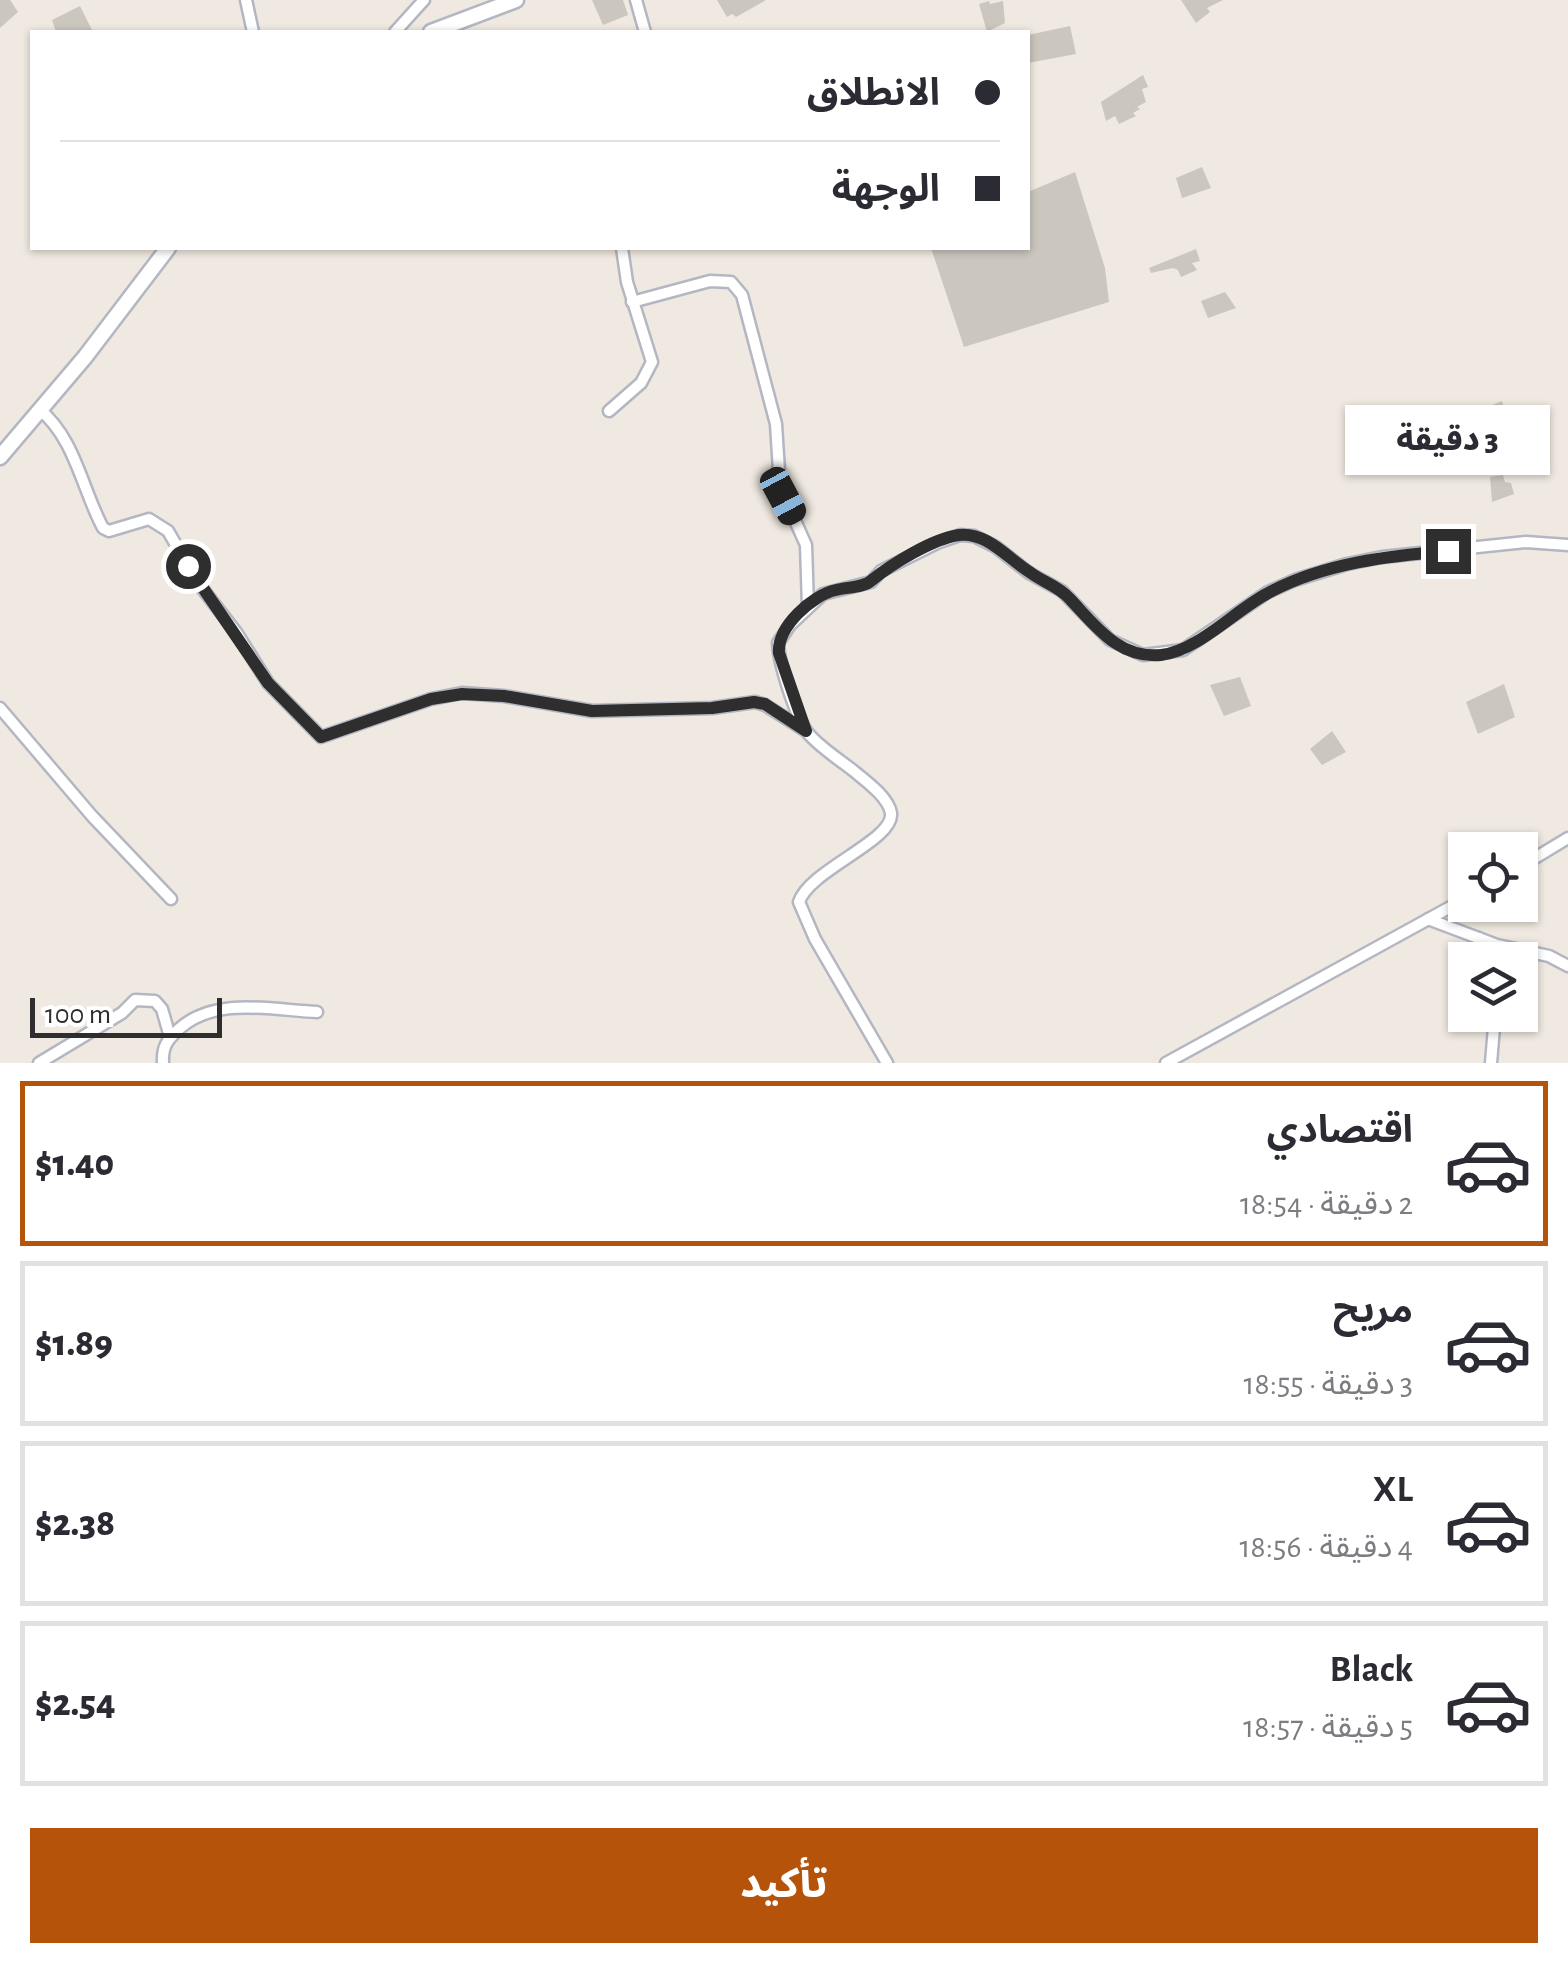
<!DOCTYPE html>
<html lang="ar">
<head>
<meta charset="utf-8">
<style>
	:root { --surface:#fff; --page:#f7f7f7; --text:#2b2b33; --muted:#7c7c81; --line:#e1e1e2; --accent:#b45309 }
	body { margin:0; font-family:"Alegreya Sans","Noto Sans Arabic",sans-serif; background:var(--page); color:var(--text); direction:rtl; height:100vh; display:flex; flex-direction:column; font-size:38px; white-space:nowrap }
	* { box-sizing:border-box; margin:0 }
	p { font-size:32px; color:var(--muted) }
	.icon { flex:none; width:55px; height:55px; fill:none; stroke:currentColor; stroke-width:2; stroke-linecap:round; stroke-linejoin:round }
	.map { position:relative; height:1063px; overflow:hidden; direction:ltr }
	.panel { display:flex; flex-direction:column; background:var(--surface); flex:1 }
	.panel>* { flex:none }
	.guide { position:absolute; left:30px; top:30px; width:1000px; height:220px; border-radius:0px; box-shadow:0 2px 8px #0004; direction:rtl; display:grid; align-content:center; height:220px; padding:0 30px; background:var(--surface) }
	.buttons { position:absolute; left:1448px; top:832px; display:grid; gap:20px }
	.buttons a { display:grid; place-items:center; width:90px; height:90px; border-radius:0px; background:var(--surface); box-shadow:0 2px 8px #0004; font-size:50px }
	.scale { position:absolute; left:30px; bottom:25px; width:192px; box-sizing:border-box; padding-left:10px; border:5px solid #2e2e2e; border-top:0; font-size:28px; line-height:35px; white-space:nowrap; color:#2e2e2e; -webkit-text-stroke:8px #fff; paint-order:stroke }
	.end { position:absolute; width:45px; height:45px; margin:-22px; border:12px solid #2e2e2e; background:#fff; box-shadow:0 0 0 5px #fff }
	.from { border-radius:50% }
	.bubble { position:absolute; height:70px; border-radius:0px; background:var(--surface); box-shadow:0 2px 8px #0004; font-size:32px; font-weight:800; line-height:70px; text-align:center; direction:rtl }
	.car { position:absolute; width:30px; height:60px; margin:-30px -15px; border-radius:12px; box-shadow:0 0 8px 2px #0007; background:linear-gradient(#222 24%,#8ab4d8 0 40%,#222 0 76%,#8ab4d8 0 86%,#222 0) }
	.guide b { display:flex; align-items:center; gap:35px; height:95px; font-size:38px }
	.guide b+b { border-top:2px solid var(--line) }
	.guide i { width:25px; height:25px; background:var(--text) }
	ul { padding:18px 0 0; list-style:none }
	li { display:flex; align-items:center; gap:30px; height:165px; margin:0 20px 15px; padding:0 10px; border:5px solid var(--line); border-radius:0px }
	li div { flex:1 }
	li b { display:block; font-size:38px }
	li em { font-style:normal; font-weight:800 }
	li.active { border-color:var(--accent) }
	li>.icon { width:90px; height:90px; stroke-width:1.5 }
	.action { display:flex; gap:20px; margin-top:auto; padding:20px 30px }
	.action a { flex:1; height:115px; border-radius:0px; background:var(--accent); color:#fff; font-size:40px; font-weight:800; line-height:115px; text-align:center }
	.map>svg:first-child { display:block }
</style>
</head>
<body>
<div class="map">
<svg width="1568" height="1063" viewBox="0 0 1568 1063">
	<rect width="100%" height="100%" fill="#efe9e1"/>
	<g fill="#cbc7bf">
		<path d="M0,0h10l8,12 -18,16z"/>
		<path d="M592,0h31l5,15 -25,10z"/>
		<path d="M717,0h49l-30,17 -4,-3 -5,3z"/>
		<path d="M1181,0h42l-16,8 3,4 -14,11z"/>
		<path d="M989,1l1,3 13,-3 2,22 -18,9 -8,-28z"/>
		<path d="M80,6l13,26h-37l-4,-12z"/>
		<path d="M1070,26l6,28 -48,9v-28z"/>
		<path d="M1143,75l5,12 -6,2 4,13 -9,5 3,2 -7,4 3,3 -17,8 -4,-8 -9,5 -5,-19z"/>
		<path d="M1202,167l9,21 -29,10 -6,-20z"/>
		<path d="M1075,172l30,96 4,34 -145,45 -33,-99h97v-56z"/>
		<path d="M1196,249l4,12 -8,2 5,7 -16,7 -3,-7 -5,-2 -22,5 -2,-5z"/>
		<path d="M1225,292l11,16 -28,10 -7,-17z"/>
		<path d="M1502,401l5,17 25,-8 4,13 -49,19 -4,-16 8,-3 -6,-15z"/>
		<path d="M1503,475l2,7 6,1 3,11 -22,8 -2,-25z"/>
		<path d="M1240,677l11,29 -27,10 -14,-31z"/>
		<path d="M1504,684l11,33 -37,17 -12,-32z"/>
		<path d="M1332,731l14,21 -24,13 -12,-16z"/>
	</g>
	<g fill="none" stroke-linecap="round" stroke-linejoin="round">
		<g stroke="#b4b7c1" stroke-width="15">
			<g id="minor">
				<path d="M246,0l7,32"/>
				<path d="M636,0l9,32"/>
				<path d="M395,32l29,-32"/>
				<path d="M632,302l78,-21 21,1 11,13 34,129 4,63 26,58 2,62"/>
				<path d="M39,409c36,29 43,80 64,119l6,3 40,-12 19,12 30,52 38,49 32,51 53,54 110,-38 31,-6 42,3 88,15 120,-3 43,-6 10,3 41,26"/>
				<path d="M609,411l32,-28 11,-21 -25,-80 -5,-34"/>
				<path d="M0,708l92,108 79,83"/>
				<path d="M1520,867l48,-29"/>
				<path d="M1428,919l69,26 52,11 19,10"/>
				<path d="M1479,938l8,22"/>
				<path d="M39,1063l83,-50 13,-13 20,1 7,8 8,28"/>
				<path d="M163,1063c-1,-16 4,-23 16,-34 36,-33 93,-19 138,-17"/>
				<path d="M887,1063l-72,-124 -16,-37c10,-32 96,-62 92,-89 -3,-16 -24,-31 -36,-41 -15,-12 -36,-25 -48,-40 -12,-17 -28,-68 -29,-89l12,-18 33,-31 48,-12 10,-11 56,-28 23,-8 14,1 22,11 33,26 33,18 48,49 33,15 40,-5 85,-58 27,-12 52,-16 35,-7 144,-15 42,3"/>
				<path d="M1166,1063l299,-164"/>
				<path d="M1491,1063l4,-48"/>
			</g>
		</g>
		<g stroke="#b4b7c1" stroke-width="19">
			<g id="tertiary">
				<path d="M431,32l85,-32"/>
				<path d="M0,457l85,-100 83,-109"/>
			</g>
		</g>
		<use href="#minor" stroke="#fff" stroke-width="10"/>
		<use href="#tertiary" stroke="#fff" stroke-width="14"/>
	</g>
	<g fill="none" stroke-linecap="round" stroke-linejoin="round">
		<path stroke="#2e2e2e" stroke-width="12" d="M188,566l80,117 53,54 110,-38 31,-5 42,2 88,15 120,-3 42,-6 11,2 41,27 -27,-78c-2,-26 33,-58 57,-63 11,-3 28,-2 36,-10 20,-16 60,-41 87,-45 29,-3 49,24 72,38 12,9 27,13 38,25 26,27 49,61 92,57 38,-4 76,-47 111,-64 54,-28 116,-35 176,-40"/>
	</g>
</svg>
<div class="buttons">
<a><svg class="icon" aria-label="locate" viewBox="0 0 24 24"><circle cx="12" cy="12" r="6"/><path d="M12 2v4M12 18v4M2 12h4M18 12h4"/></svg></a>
<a><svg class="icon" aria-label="layers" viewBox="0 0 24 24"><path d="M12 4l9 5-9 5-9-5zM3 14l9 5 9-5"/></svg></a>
</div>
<div class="scale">100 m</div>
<i class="end from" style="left:188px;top:566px"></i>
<i class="end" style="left:1448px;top:551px"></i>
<div class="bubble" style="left:1345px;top:405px;width:205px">3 دقيقة</div>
<i class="car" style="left:783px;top:496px;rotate:152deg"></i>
<div class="guide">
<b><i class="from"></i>الانطلاق</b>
<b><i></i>الوجهة</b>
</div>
</div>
<section class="panel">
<ul>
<li class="active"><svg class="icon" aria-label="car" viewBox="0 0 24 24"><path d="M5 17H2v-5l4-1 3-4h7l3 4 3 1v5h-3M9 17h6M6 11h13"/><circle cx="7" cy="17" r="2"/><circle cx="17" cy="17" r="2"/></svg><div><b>اقتصادي</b><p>2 دقيقة · 18:54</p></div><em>$1.40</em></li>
<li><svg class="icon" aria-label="car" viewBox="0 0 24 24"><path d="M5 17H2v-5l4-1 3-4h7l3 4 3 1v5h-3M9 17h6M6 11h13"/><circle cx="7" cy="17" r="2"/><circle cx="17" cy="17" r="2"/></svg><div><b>مريح</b><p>3 دقيقة · 18:55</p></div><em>$1.89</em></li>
<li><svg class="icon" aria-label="car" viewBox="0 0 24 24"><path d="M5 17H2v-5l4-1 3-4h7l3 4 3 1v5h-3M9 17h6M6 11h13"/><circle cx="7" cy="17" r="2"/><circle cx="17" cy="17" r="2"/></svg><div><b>XL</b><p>4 دقيقة · 18:56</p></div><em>$2.38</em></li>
<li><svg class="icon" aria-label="car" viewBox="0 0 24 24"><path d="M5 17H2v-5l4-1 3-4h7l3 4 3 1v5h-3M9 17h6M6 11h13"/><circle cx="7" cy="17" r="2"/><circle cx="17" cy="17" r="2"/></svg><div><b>Black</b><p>5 دقيقة · 18:57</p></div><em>$2.54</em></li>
</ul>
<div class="action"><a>تأكيد</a></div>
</section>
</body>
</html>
